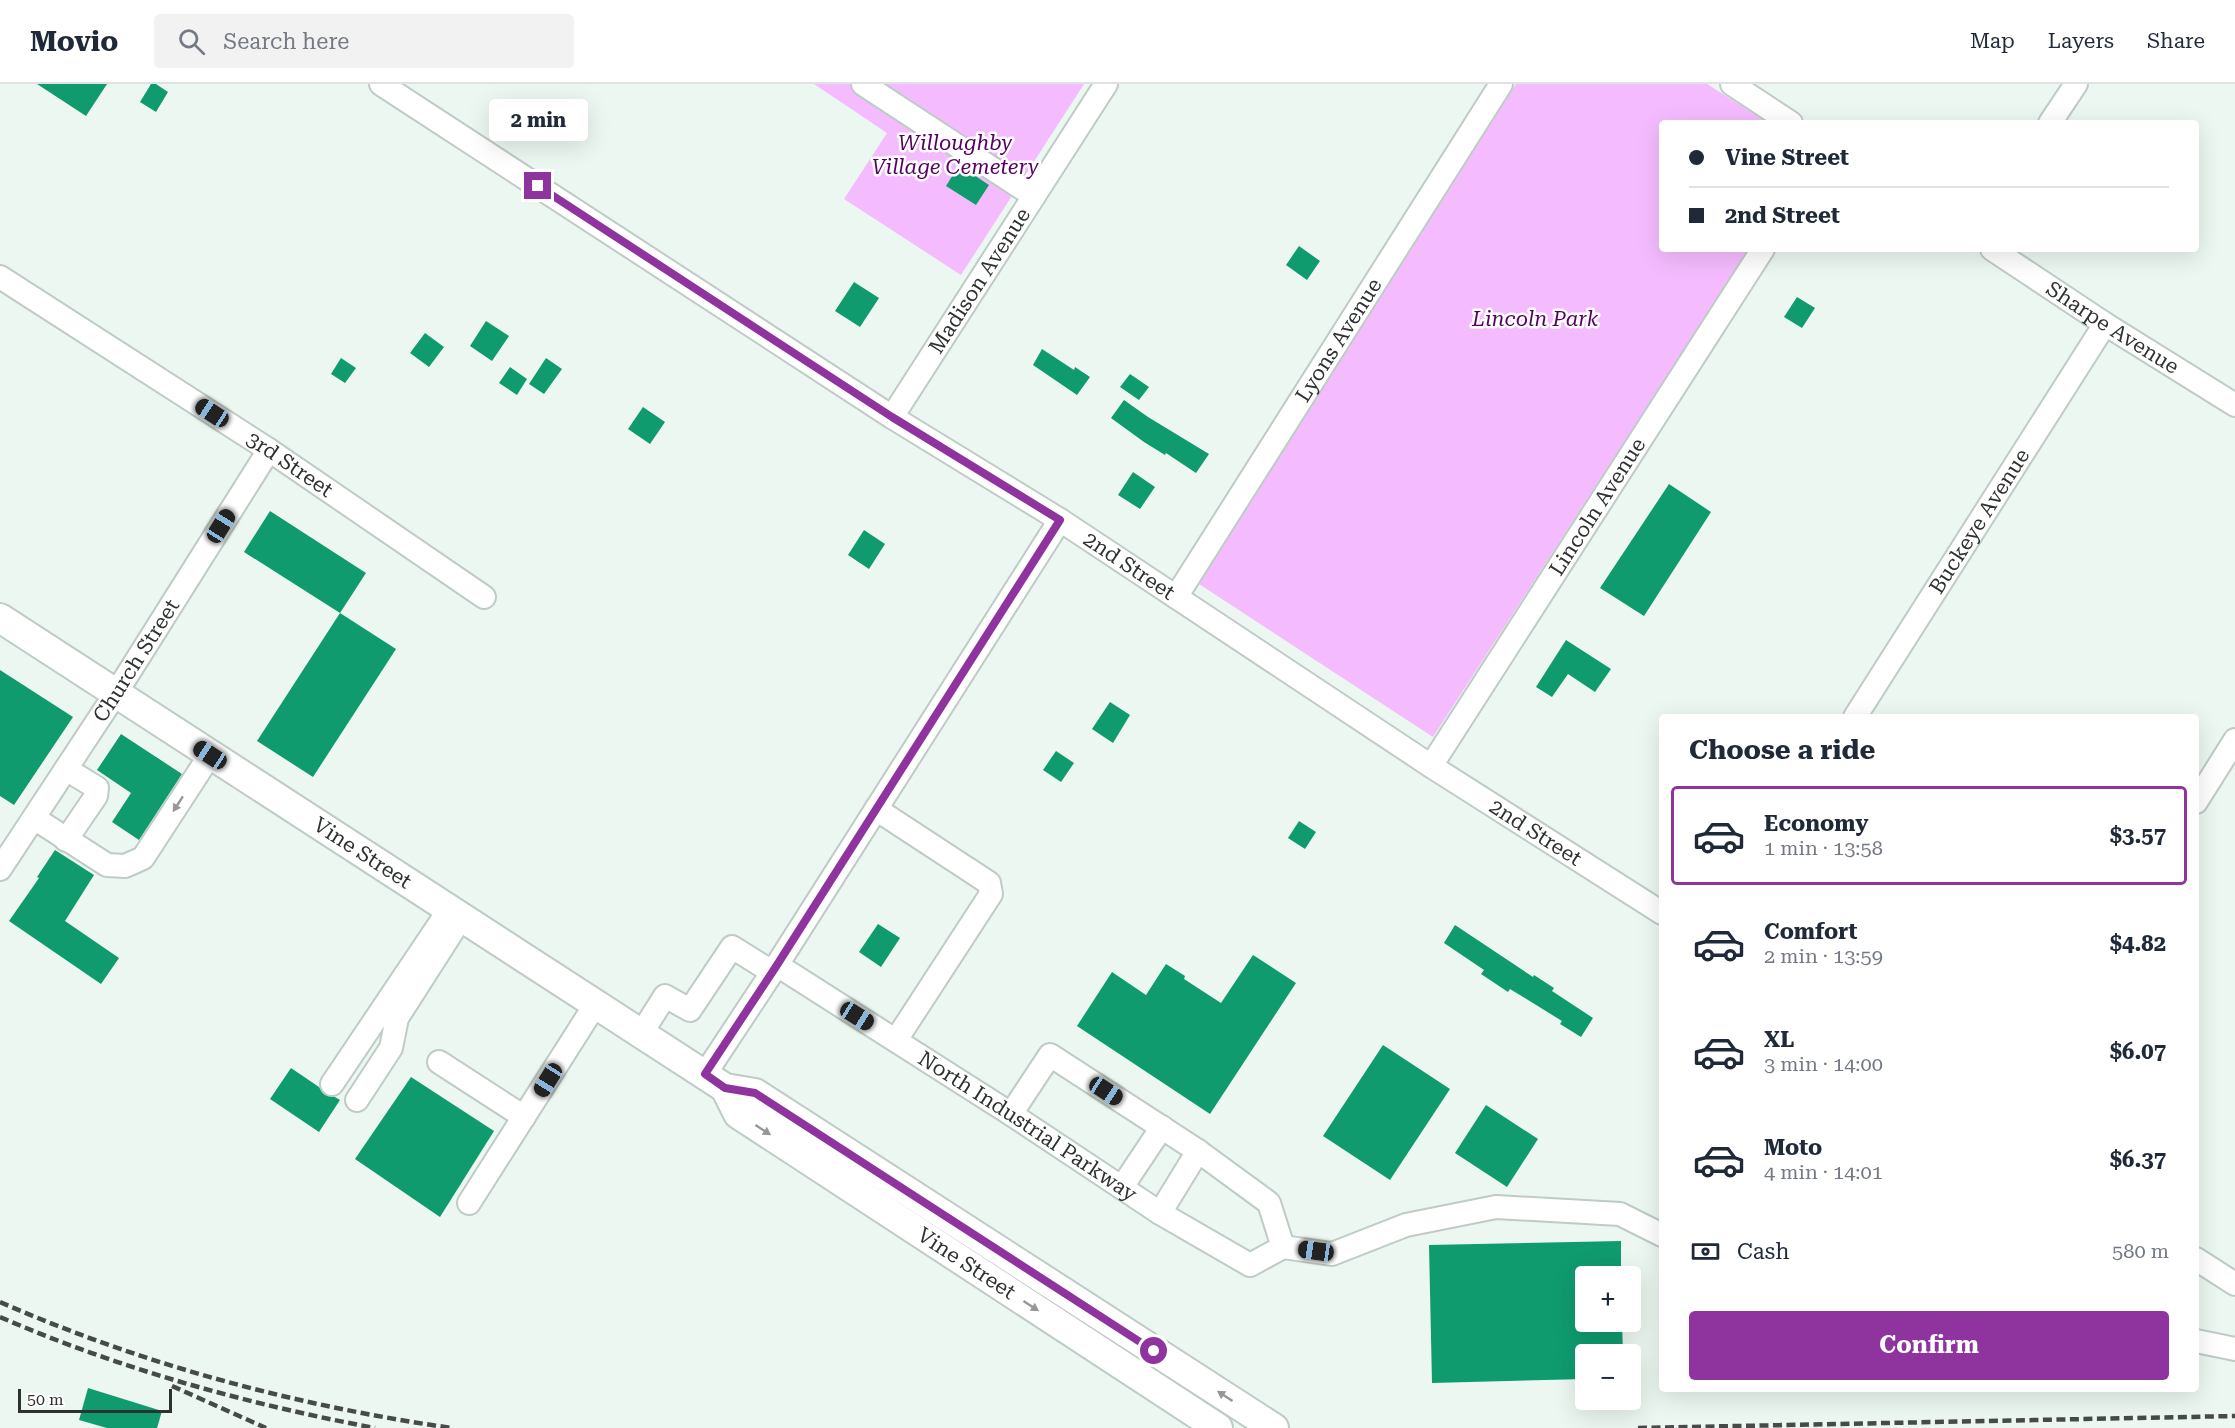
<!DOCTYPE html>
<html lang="en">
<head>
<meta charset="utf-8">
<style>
	:root { --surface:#fff; --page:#f2f2f3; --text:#1f2937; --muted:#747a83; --line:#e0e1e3; --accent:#8f349f }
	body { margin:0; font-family:"Roboto Serif",serif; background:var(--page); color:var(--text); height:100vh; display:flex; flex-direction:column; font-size:22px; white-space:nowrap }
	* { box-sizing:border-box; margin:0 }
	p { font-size:20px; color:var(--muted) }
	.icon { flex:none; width:33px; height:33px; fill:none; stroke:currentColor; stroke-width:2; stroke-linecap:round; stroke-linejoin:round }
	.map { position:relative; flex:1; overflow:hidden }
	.side { position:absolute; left:1659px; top:630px; width:540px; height:678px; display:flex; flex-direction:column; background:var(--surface); border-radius:6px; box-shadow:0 6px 24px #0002 }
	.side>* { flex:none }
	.top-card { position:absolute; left:1659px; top:36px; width:540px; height:132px; border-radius:6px; box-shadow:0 6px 24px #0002; display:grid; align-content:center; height:132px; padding:0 30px; background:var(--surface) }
	.buttons { position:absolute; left:1575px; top:1182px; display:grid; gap:12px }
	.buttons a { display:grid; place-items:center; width:66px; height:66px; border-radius:6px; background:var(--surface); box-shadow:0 6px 24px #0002; font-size:30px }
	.scale { position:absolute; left:18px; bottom:15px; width:154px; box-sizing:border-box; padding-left:6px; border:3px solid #2d312f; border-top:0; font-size:16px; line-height:21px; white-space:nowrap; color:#2d312f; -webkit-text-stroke:4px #fff; paint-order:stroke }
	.end { position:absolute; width:27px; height:27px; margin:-14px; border:8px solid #8f349f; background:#fff; box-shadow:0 0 0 3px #fff }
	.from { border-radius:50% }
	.bubble { position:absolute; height:42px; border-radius:6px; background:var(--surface); box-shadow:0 6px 24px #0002; font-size:20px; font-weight:700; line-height:42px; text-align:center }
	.car { position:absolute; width:18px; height:36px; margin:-18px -9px; border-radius:8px; box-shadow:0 0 4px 2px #0007; background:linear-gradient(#222 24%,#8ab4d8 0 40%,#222 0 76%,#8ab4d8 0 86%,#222 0) }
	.top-card b { display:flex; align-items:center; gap:21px; height:57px; font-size:22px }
	.top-card b+b { border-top:2px solid var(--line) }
	.top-card i { width:15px; height:15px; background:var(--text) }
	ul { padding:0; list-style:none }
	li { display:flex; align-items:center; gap:18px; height:99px; margin:0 12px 9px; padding:0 18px; border:3px solid transparent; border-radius:6px }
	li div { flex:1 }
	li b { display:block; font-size:22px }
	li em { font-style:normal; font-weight:700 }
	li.current { border-color:var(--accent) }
	li>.icon { width:54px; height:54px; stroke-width:1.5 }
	h2 { padding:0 30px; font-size:27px; line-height:72px }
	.pay { display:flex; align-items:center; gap:15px; height:66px; padding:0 30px; font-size:22px }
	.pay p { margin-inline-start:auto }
	.action { display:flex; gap:12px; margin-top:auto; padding:12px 30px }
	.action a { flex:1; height:69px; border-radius:6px; background:var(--accent); color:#fff; font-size:24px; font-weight:700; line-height:69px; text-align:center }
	header { display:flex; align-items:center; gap:36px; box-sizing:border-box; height:84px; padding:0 30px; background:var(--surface); border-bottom:2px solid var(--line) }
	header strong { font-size:28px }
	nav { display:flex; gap:33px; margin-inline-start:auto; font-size:21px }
	.search { width:420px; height:54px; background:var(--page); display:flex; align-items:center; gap:15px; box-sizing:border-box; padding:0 21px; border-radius:6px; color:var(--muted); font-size:22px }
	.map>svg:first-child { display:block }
</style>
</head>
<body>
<header>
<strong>Movio</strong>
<div class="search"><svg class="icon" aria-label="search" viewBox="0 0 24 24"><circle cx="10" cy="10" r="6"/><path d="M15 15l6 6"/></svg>Search here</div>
<nav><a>Map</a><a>Layers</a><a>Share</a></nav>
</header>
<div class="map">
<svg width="2235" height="1344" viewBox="0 0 2235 1344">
	<rect width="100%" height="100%" fill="#ebf7f0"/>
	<g fill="#f4bcfe">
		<path d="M814,0h270l-123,191 -117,-76 43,-66z"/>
		<path d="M1516,0h191l62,39h-107v126h87l-316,488 -234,-153z"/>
	</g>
	<g fill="#109b6f">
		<path d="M37,0h70l-21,32z"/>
		<path d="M151,0h5l12,8 -12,20 -16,-10z"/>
		<path d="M959,81l30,20 -13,20 -30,-19z"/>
		<path d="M1299,162l21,15 -13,19 -21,-15z"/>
		<path d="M854,198l25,16 -19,29 -25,-16z"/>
		<path d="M1797,213l18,11 -13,20 -18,-11z"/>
		<path d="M486,237l23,15 -17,25 -22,-15z"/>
		<path d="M425,249l19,14 -15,20 -19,-14z"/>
		<path d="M1042,265l32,21 1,-3 15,10 -13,18 -44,-30z"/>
		<path d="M341,274l15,10 -11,15 -14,-9z"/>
		<path d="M546,274l16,11 -18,25 -15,-10z"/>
		<path d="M510,283l17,12 -10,16 -18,-12z"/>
		<path d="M1130,290l19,13 -10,13 -19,-13z"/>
		<path d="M1124,316l24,17 61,37 -13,19 -30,-20 -1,2 -21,-13 -33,-24z"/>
		<path d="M643,323l22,15 -15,22 -22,-15z"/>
		<path d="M1133,388l22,15 -15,22 -22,-14z"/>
		<path d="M1669,400l42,28 -67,104 -44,-28z"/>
		<path d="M270,427l96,62 -26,40 -96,-61z"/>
		<path d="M864,446l21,14 -16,25 -21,-14z"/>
		<path d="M340,529l56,36 -83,128 -56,-36z"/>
		<path d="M1566,556l45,29 -16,23 -27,-18 -16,23 -16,-10z"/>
		<path d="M0,586l73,47 -59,88 -14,-9z"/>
		<path d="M1110,618l20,13 -17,28 -21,-14z"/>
		<path d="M121,650l61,40 -43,66 -27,-18 19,-29 -34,-23z"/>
		<path d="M1056,667l18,12 -13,19 -18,-12z"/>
		<path d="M1299,737l17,11 -11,17 -17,-11z"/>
		<path d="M55,766l39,25 -29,46 54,37 -18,26 -92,-63 30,-43 -2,-1z"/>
		<path d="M878,840l22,14 -19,29 -22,-15z"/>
		<path d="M1455,841l78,52 1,-2 20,13 -2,3 41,27 -12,19 -21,-13 2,-3 -52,-32 -2,3 -27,-18 3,-4 -40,-27z"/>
		<path d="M1253,871l43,28 -86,131 -133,-88 35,-54 34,23 20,-31 19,12 -1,3 37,24z"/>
		<path d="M1383,961l67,44 -60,91 -67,-44z"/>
		<path d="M291,984l28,19 6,8 10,2 5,3 -21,32 -49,-33z"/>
		<path d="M411,993l83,54 -54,86 -85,-58z"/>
		<path d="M1486,1021l52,34 -31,48 -52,-34z"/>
		<path d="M1621,1157v35h-35v46h36l1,32h-37v25l-154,4 -3,-138z"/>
		<path d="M88,1304l74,23 -5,17h-50l-28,-8z"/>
	</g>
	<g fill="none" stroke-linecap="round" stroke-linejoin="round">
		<g stroke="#bfcbc5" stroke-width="26">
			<g id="minor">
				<path id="s1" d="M381,0l511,333 168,103 371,246 231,147"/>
				<path d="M863,0l171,112"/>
				<path d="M1732,0l59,39"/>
				<path d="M2050,39l26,-39"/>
				<path id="s2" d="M1992,165l113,75 130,81"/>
				<path id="s3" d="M0,193l269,173 215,147"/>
				<path id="s4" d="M892,333l214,-333"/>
				<path id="s5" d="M1176,513l325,-513"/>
				<path id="s6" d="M1855,633l250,-393"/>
				<path id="s7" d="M1431,682l332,-517"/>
				<path d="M2196,718l39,-62"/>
				<path d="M876,725l113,74 2,11 -95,146"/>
				<path d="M34,734l73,47 18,1 18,-8 67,-103"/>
				<path d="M66,756l30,-44 1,-8 -31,-19"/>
				<path id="s8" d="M0,785l116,-176 153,-243"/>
				<path id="s9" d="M777,881l234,149 149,99 90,52 33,-18"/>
				<path d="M641,950l24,-38 25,14 42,-63 40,25"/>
				<path d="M439,978l85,55"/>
				<path d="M705,990l72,-109 283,-445"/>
				<path d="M332,1000l117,-174"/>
				<path d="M357,1016l34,-52 6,-30 64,-100"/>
				<path d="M1011,1030l39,-59 148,96 71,52 14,44"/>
				<path d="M1122,1103l40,-60"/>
				<path d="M469,1119l126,-198"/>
				<path d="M1160,1129l38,-62"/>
				<path d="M1283,1163l49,7 74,-29 90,-18 124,7 42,21"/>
				<path d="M2196,1175l39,25"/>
				<path d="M2196,1257l39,8"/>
			</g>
		</g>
		<g stroke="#bfcbc5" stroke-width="32">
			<g id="major">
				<path id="s10" d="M0,534l725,470 30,5 519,335"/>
				<path id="s11" d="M725,1004l13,26 480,314"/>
			</g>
		</g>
		<use href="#minor" stroke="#fff" stroke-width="22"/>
		<use href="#major" stroke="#fff" stroke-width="28"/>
		<g stroke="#464b49" stroke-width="4.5" stroke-dasharray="9 4.5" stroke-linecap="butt">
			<path d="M0,1218c144,63 297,104 452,126"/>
			<path d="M0,1233c120,52 247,87 375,111"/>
			<path d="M172,1302l94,42"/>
			<path d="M1638,1344l597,-12"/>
		</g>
	</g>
	<defs><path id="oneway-solid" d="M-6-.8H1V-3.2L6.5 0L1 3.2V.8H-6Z" transform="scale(1.5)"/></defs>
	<g fill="#969897">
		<use href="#oneway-solid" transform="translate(178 720) rotate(123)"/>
		<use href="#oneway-solid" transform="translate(763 1046) rotate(33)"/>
		<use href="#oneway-solid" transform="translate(1031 1222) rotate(33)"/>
		<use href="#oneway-solid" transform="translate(1225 1312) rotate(-147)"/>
	</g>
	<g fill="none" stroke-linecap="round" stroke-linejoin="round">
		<path stroke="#8f349f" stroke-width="8" d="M538,102l354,231 168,103 -283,445 -72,109 20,14 30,5 399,258"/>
	</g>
	<g text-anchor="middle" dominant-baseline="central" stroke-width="5" stroke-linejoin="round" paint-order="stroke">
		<g font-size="21" font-style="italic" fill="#550062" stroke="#fff">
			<text x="955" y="59">Willoughby<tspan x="955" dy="24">Village Cemetery</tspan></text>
			<text x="1535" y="235">Lincoln Park</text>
		</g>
		<g font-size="21" fill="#2d312f" stroke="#fff">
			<text stroke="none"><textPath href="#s4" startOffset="162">Madison Avenue</textPath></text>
			<text stroke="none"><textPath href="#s2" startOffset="144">Sharpe Avenue</textPath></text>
			<text stroke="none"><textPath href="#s5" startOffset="304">Lyons Avenue</textPath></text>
			<text stroke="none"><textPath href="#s3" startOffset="345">3rd Street</textPath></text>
			<text stroke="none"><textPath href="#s7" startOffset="308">Lincoln Avenue</textPath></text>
			<text stroke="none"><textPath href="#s6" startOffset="232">Buckeye Avenue</textPath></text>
			<text stroke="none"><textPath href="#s1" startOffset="890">2nd Street</textPath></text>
			<text stroke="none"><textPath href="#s8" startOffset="249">Church Street</textPath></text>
			<text stroke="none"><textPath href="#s1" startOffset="1376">2nd Street</textPath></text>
			<text stroke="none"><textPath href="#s10" startOffset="432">Vine Street</textPath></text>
			<text stroke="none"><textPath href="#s9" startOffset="298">North Industrial Parkway</textPath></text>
			<text stroke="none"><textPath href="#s11" startOffset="302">Vine Street</textPath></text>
		</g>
	</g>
</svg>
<div class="buttons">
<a>+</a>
<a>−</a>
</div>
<div class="scale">50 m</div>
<i class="end from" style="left:1154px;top:1267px"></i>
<i class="end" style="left:538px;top:102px"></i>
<div class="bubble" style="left:489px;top:15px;width:99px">2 min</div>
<i class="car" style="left:212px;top:329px;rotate:303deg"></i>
<i class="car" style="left:221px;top:442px;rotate:32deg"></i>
<i class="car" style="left:210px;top:671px;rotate:303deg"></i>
<i class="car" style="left:857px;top:932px;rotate:122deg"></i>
<i class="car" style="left:548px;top:996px;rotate:212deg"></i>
<i class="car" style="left:1106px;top:1007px;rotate:123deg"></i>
<i class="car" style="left:1316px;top:1167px;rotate:278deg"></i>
<div class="top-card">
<b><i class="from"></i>Vine Street</b>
<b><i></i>2nd Street</b>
</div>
<section class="side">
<h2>Choose a ride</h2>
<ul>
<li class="current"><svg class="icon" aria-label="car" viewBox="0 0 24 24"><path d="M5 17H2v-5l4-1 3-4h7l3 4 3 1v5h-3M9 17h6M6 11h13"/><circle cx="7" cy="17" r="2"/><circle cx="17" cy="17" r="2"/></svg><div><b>Economy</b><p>1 min · 13:58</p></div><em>$3.57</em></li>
<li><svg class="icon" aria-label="car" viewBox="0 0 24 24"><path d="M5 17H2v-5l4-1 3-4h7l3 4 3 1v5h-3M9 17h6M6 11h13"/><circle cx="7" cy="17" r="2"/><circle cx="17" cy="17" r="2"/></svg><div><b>Comfort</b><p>2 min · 13:59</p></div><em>$4.82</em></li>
<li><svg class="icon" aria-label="car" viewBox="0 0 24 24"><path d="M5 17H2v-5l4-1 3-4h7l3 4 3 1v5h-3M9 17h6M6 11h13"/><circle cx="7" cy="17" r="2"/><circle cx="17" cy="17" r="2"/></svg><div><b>XL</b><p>3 min · 14:00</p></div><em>$6.07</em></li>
<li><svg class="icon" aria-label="car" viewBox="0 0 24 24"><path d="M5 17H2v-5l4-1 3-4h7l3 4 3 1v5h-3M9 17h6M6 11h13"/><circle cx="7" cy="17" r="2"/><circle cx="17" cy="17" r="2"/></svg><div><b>Moto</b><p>4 min · 14:01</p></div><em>$6.37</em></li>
</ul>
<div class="pay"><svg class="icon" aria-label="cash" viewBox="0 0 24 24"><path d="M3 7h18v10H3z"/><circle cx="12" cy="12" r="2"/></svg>Cash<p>580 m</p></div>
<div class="action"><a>Confirm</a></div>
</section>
</div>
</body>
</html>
